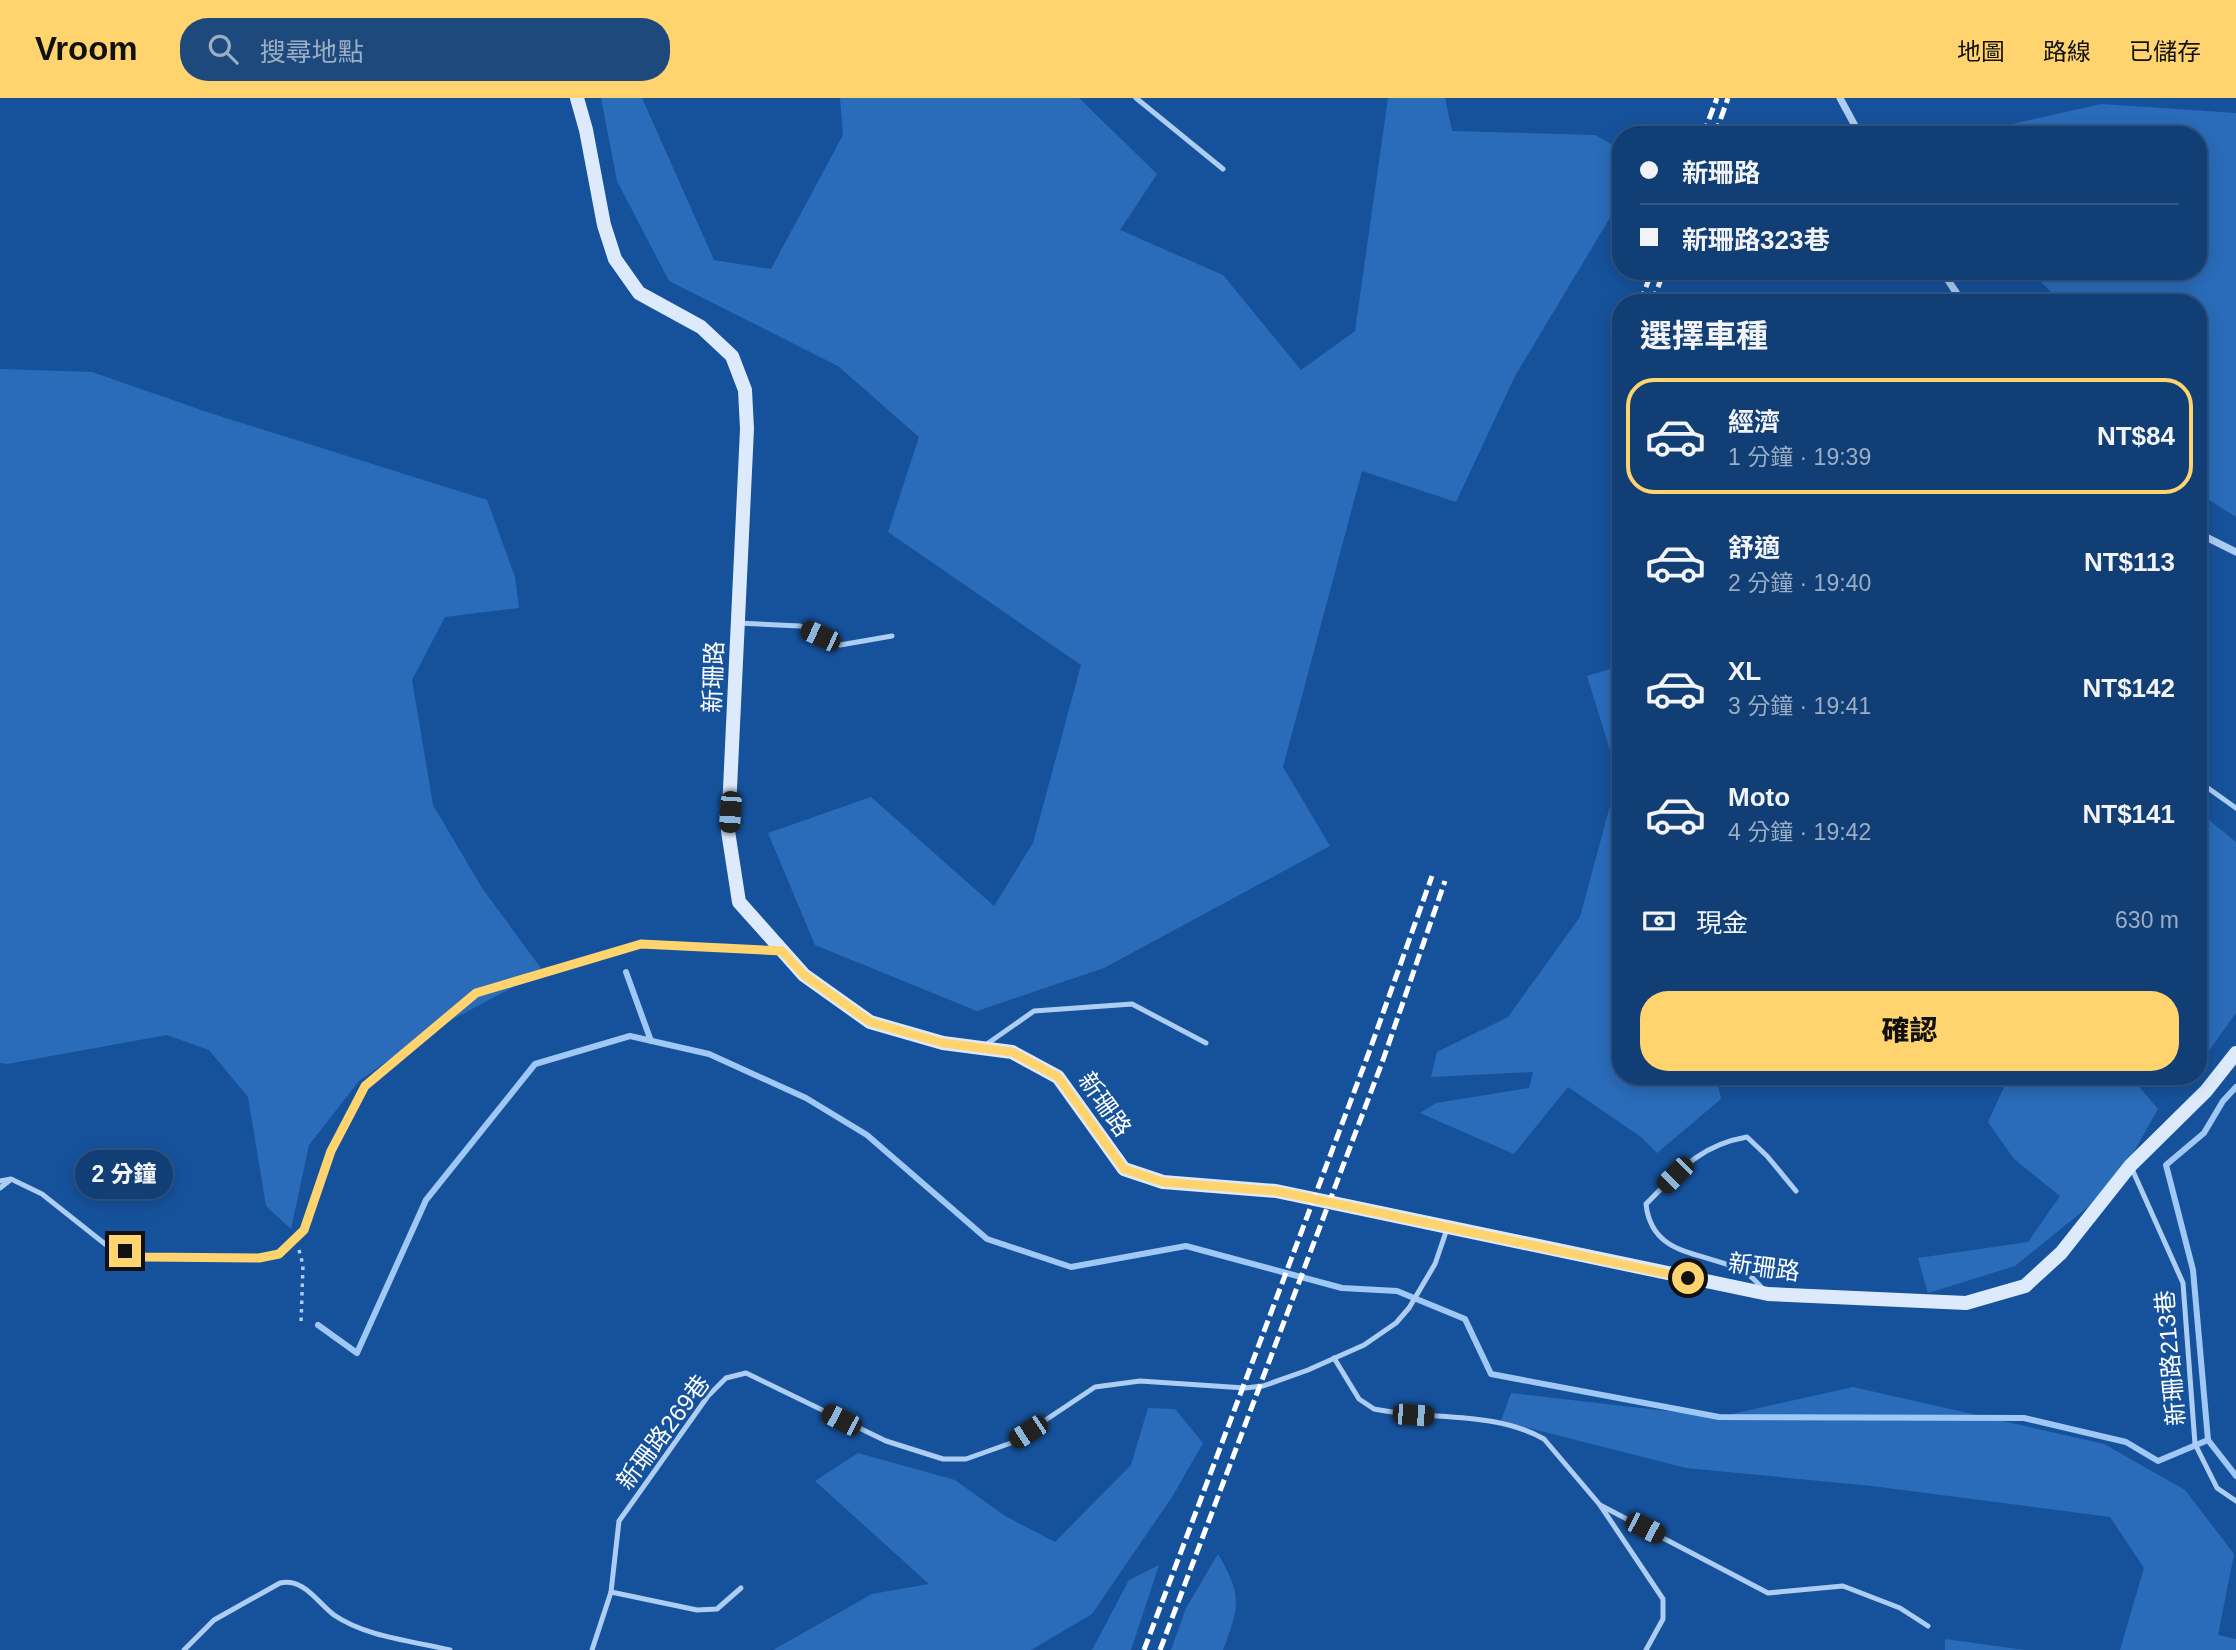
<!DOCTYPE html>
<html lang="zh-TW">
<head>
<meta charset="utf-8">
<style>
	:root { --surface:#103e75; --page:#1e497d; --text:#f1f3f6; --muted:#9caec5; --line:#305787; --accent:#ffd46f }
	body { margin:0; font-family:Arial,"Noto Sans TC",sans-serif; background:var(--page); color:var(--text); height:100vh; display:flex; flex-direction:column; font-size:26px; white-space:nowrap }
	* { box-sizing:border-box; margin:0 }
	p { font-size:23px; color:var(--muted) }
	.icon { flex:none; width:38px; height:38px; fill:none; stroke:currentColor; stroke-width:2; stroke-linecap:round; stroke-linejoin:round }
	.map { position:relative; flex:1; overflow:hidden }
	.details { position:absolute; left:1612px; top:196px; width:595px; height:791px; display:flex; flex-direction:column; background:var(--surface); border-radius:28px; box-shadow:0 4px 18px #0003,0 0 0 2px var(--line) }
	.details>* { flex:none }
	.guide { position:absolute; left:1612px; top:28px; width:595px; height:154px; border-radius:28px; box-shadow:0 4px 18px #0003,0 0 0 2px var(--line); display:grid; align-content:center; height:154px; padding:0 28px; background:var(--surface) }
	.end { position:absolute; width:32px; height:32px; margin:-16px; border:9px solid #ffd46f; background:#111; box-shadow:0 0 0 4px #111 }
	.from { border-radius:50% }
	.bubble { position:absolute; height:49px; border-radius:24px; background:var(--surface); box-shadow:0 4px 18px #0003,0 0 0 2px var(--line); font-size:23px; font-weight:800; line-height:49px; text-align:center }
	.car { position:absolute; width:21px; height:42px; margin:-21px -10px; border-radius:9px; box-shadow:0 0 5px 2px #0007; background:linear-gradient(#222 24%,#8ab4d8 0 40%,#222 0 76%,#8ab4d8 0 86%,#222 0) }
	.guide b { display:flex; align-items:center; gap:24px; height:66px; font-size:26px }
	.guide b+b { border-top:2px solid var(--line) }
	.guide i { width:18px; height:18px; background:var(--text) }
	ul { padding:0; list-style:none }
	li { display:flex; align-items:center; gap:21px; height:116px; margin:0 14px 10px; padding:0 14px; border:4px solid transparent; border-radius:28px }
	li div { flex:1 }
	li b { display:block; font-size:26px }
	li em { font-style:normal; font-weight:800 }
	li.selected { border-color:var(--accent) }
	li>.icon { width:63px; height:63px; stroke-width:1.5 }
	h2 { padding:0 28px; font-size:32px; line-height:84px }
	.pay { display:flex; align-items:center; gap:18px; height:77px; padding:0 28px; font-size:26px }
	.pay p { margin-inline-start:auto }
	.button { display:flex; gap:14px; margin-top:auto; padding:14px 28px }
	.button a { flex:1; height:80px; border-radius:28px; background:var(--accent); color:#111; font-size:28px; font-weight:800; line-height:80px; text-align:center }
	header { display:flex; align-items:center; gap:42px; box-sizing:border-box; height:98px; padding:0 35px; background:var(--accent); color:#111 }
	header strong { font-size:33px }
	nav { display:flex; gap:38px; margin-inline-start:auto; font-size:24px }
	.search { width:490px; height:63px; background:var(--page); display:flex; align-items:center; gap:18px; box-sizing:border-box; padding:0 24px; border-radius:28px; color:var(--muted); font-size:26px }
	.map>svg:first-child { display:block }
</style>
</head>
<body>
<header>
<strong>Vroom</strong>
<div class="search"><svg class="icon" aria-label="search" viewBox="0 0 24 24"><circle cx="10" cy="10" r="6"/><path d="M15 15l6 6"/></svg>搜尋地點</div>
<nav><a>地圖</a><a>路線</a><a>已儲存</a></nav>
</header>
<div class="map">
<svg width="2236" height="1552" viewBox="0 0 2236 1552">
	<rect width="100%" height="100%" fill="#16529c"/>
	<g fill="#2a6cba">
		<path d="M601,0h41l72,162 57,9 72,-134 -3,-37h239l78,76 -37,56 103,45 78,95 54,-39 33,-233h57l7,33 143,4 25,14v52l-105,175 -59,126 -94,-31 -79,296 47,79 -226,122 -127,43 -162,-66 -47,-112 103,-36 123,109 39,-63 48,-178 -193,-133 31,-95 -81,-71 -169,-85 -52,-100z"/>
		<path d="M2101,6l135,9v404l-38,-24v-190h-136l-32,-32h168v-136h-235z"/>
		<path d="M0,271l92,3 118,41 277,87 28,77 4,31 -74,9 -33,63 21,125 49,83 61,83 -116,62 -68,48 -50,64 -18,84 -25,-23 -18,-109 -39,-47 -42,-15 -160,29 -7,-1z"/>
		<path d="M1620,568v410h96l5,23 -64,54 -16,-16 -73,-50 -54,67 -94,-41 16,-10 93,-15 4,-16 -102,5 6,-25 71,-35 72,-100 38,-141 -31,-100z"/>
		<path d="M2198,713l38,31v171l-38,53z"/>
		<path d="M2009,978h121l28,33 -43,76 -100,81 -87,27 -10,-35 110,-16 32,-46 -46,-37 -26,-37z"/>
		<path d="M1853,1289l251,57 81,46 49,64 -16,81 18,4v11h-116l24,-82 -34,-51 -238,-31 -186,-18 -185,-47 10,-28 208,24z"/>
		<path d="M1148,1310l27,1 28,34 -31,54 -80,117 -61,36h-258l99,-56 57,-10 -114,-103 43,-28 97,27 50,36 50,26 76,-77z"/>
		<path d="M1218,1456c24,42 22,51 5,96h-52l15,-42z"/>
		<path d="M1159,1467l-28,85h-39l37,-70z"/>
		<path d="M1945,1541l80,11h-80z"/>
	</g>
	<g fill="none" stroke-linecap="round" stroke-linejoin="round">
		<g stroke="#a0c8f5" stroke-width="6">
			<path d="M626,874l25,69"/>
			<path d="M2236,989l-13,14 -19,32 -38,32 27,105 15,170 28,36"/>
			<path d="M318,1227l39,28 69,-153 109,-136 95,-28 79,18 97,44 61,37 120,104 84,28 115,-21 156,42 55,3 68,28 26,55 228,43 305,1 102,24 32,19 50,-21"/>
		</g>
		<path stroke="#adcdf3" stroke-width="3.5" stroke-dasharray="3.5 5" stroke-linecap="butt" d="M299,1152l4,15 -2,58"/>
		<g stroke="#adcdf3" stroke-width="5">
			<path d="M1136,0l87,71"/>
			<path d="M738,525l62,3 40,19 52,-9"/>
			<path d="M2198,683l38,27"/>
			<path d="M984,948l50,-35 98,-7 74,39"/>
			<path d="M2132,1071l51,114 12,161 22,44 19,13"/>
			<path d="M0,1083l11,-2 31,15 63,50 40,13 114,1 20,-4 25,-24 27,-79 34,-65 111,-93 165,-49 138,7"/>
			<path d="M0,1090l9,-7"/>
			<path d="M1763,1191c-5,-5 -10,-12 -16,-15 -37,-24 -95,-13 -101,-70 33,-33 54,-59 101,-67l20,19 29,35"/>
			<path d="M1334,1260l25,41 15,10c56,12 119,1 170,30l56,66 63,94v20l-17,31"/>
			<path d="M1600,1407l168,88 75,-7 57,22 28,18"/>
			<path d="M611,1494l86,18 20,-1 24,-21"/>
			<path d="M184,1552l30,-30 66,-37c24,-5 37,19 54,32 32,22 79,26 116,35"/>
			<path d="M592,1552l19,-58 8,-71 89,-125 18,-18 20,-5 140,68 57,18h23l45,-16 84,-56 45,-6 105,7 18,-2 45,-16 56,-25 32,-22 13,-15 26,-44 12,-35"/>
		</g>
		<g stroke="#adcdf3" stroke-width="7">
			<path d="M1840,0l20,37"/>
			<path d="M1942,173l21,32"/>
			<path d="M2198,435l38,19"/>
		</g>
		<path stroke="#dceafc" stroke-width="14" d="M577,0l9,32 18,95 11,34 24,34 62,34 31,29 13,34 2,39 -19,402 11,71 65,73 66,47 73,21 69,9 46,25 66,92 39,13 113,9 492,103 198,9 59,-17 36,-33 69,-87 76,-75 30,-38"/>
		<g stroke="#fff" stroke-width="5" stroke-dasharray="12 5" stroke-linecap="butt">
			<path d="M1703,37l14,-37"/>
			<path d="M1715,37l13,-37"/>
			<path d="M1640,205l12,-32"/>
			<path d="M1652,205l12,-32"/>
			<path d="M1144,1552l224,-595 64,-179"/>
			<path d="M1160,1552l223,-590 62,-179"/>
		</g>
	</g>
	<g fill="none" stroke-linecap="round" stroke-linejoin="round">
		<path stroke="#ffd46f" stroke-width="9" d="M125,1153l20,6 114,1 20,-4 25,-24 27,-79 34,-65 111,-93 165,-49 141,7 22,24 66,47 73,21 69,9 46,25 66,92 39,13 113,9 412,87"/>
	</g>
	<g text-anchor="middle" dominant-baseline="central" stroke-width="6" stroke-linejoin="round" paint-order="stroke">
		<g font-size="24" fill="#fff" stroke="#16529c">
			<text transform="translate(713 579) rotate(-88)">新珊路</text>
			<text transform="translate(1105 1006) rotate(55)">新珊路</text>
			<text transform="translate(1764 1169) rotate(8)">新珊路</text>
			<text transform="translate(2170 1260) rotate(-95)">新珊路213巷</text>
			<text transform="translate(663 1334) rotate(-53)">新珊路269巷</text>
		</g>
	</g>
</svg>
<i class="end from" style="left:1688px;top:1180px"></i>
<i class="end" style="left:125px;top:1153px"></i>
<div class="bubble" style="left:75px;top:1052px;width:98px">2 分鐘</div>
<i class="car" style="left:820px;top:538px;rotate:295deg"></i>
<i class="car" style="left:730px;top:714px;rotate:184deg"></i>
<i class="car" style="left:1675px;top:1077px;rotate:225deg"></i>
<i class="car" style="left:1413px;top:1317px;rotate:94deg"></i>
<i class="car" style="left:841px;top:1322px;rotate:297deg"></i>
<i class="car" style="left:1028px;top:1334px;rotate:237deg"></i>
<i class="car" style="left:1645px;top:1430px;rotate:117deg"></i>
<div class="guide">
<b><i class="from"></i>新珊路</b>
<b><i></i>新珊路323巷</b>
</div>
<section class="details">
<h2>選擇車種</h2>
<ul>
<li class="selected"><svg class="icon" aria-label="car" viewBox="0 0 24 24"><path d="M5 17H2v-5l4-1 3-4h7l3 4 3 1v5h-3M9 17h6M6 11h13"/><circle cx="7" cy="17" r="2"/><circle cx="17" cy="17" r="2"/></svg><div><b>經濟</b><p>1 分鐘 · 19:39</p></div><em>NT$84</em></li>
<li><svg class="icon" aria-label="car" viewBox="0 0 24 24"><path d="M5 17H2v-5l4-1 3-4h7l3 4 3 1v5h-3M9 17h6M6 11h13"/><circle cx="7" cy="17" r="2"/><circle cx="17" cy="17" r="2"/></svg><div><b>舒適</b><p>2 分鐘 · 19:40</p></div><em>NT$113</em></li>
<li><svg class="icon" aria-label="car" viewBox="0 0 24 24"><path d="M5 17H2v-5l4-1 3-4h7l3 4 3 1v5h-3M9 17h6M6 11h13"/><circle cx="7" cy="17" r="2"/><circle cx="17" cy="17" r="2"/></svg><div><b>XL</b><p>3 分鐘 · 19:41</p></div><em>NT$142</em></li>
<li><svg class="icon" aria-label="car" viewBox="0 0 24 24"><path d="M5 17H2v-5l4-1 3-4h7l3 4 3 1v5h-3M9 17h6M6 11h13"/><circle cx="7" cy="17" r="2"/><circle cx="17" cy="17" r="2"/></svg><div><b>Moto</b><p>4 分鐘 · 19:42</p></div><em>NT$141</em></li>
</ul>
<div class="pay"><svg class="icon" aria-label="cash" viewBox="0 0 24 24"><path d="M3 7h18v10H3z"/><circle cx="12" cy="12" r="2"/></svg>現金<p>630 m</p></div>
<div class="button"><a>確認</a></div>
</section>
</div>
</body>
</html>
